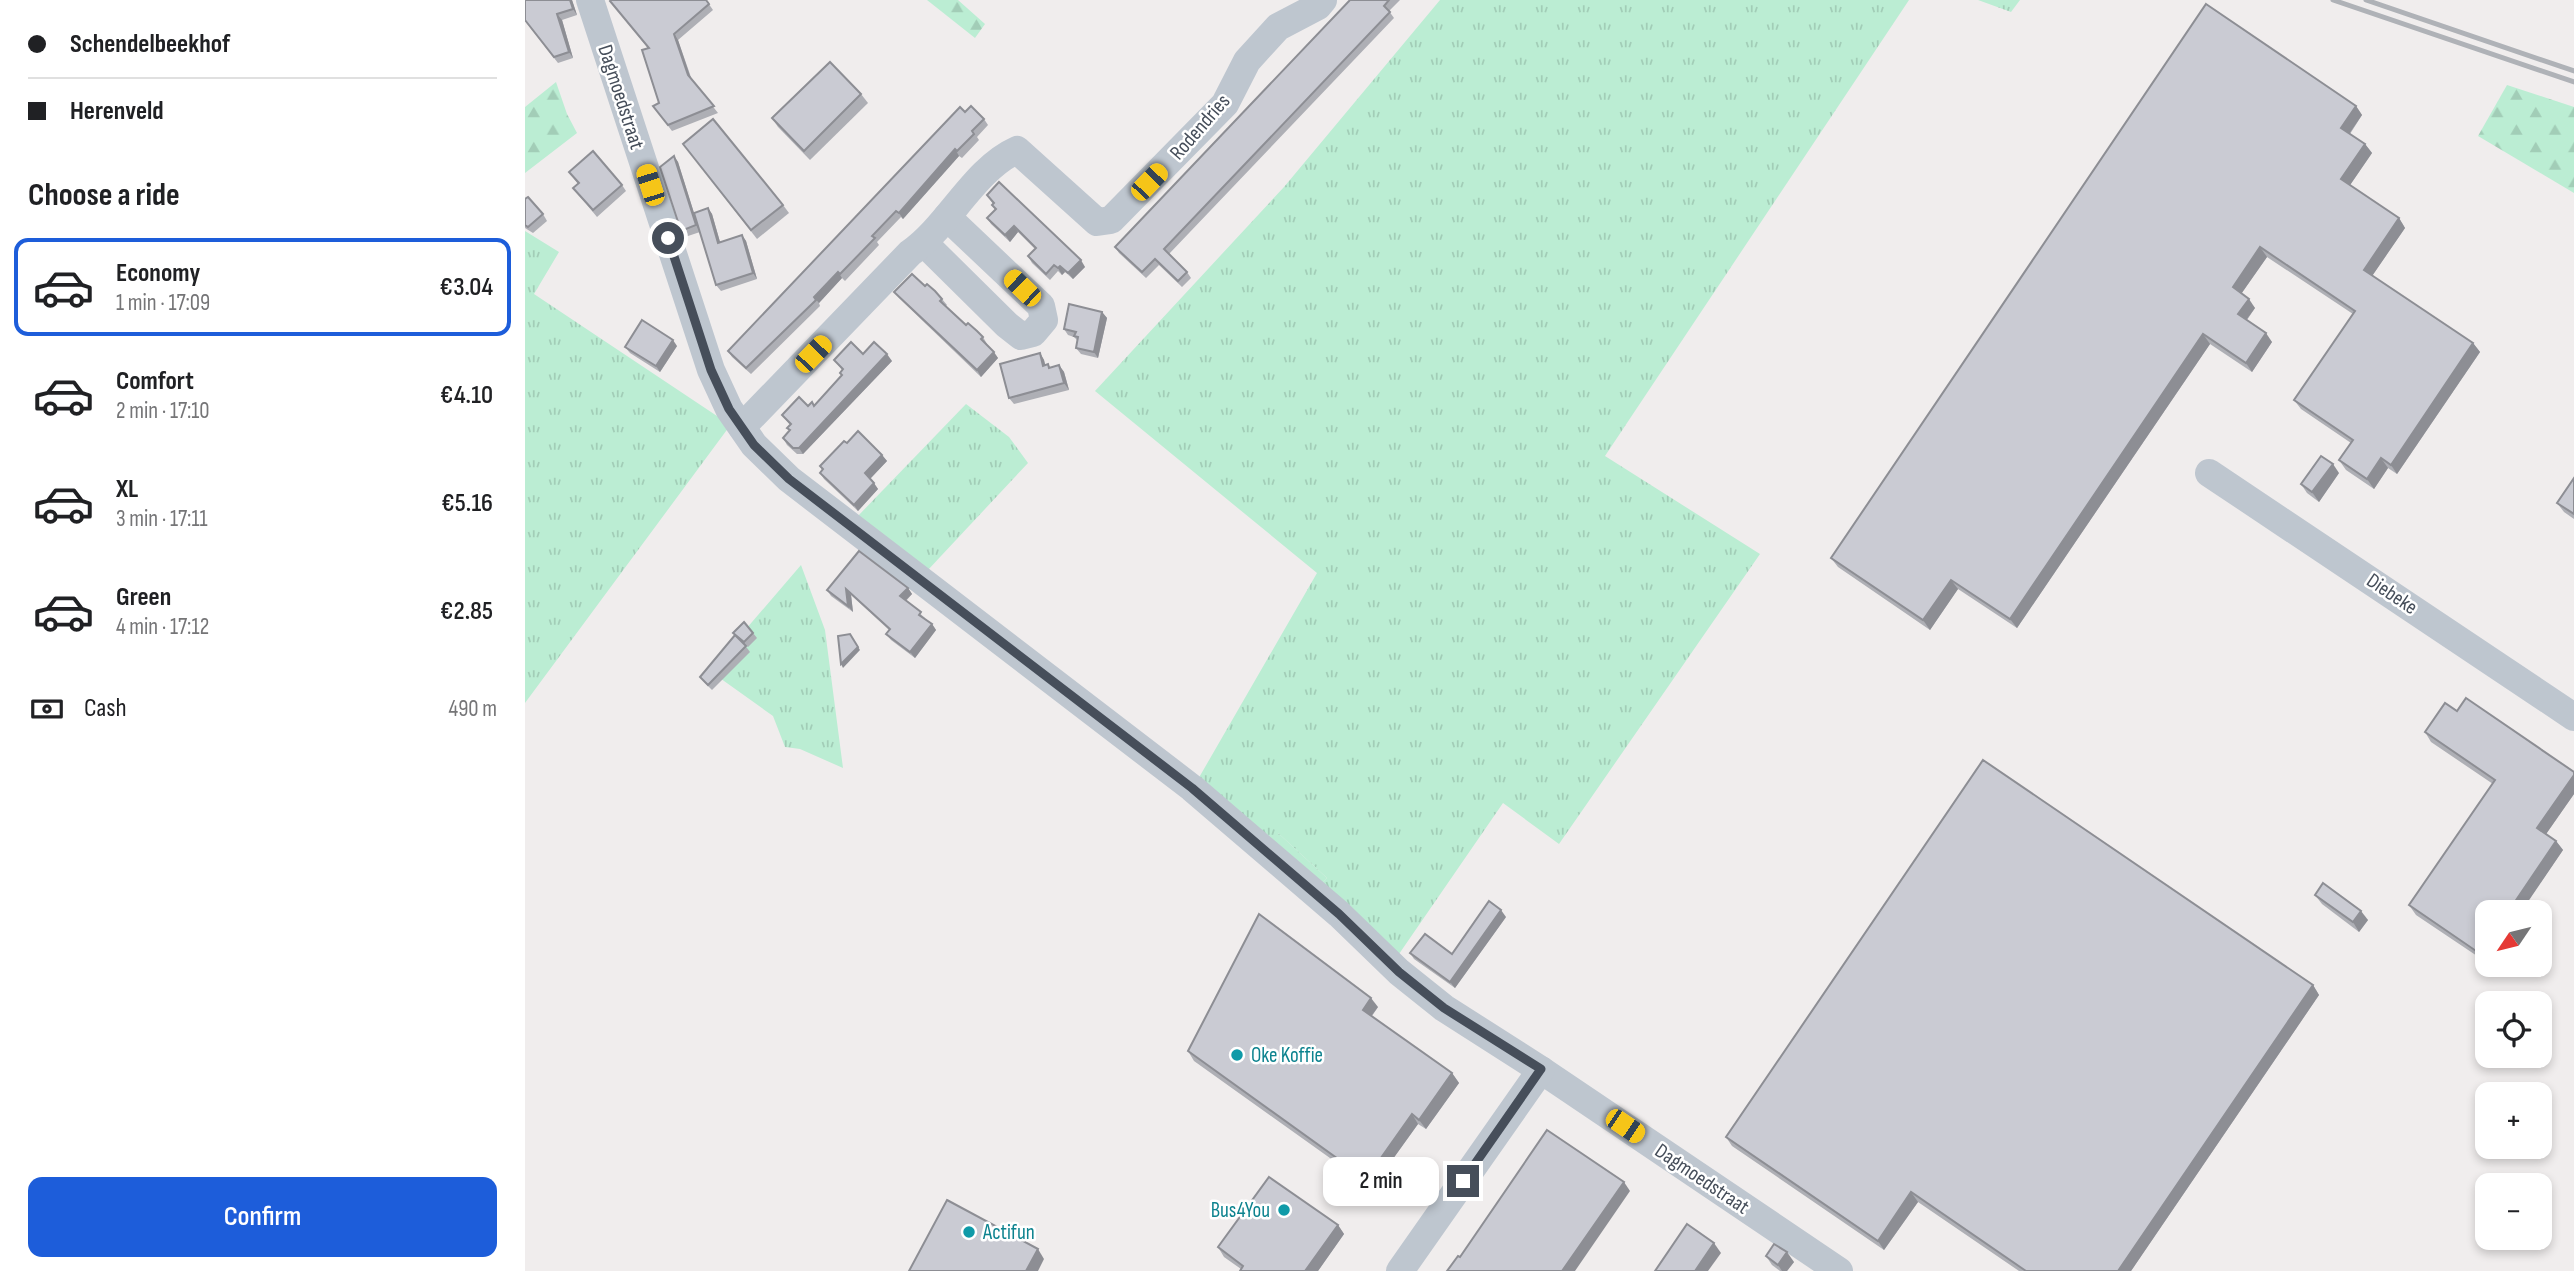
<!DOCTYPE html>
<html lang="en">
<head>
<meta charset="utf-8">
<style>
	:root { --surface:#fff; --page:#f2f2f2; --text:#202124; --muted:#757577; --line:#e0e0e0; --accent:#1d5dda }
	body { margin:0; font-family:"Sofia Sans Condensed",sans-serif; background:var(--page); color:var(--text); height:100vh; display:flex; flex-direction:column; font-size:26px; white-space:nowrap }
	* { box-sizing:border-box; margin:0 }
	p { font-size:23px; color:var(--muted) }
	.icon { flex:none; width:38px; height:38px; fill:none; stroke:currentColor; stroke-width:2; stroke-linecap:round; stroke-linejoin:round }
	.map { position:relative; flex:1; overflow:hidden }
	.side { display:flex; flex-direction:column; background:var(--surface); width:525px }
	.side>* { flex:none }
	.banner { display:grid; align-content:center; height:154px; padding:0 28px; background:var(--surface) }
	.needle { width:46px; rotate:235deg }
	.fabs { position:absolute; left:1950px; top:900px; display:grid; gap:14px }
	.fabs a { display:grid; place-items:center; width:77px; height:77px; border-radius:14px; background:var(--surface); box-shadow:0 4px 10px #0003; font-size:35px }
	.end { position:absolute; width:32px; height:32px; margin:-16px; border:9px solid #464e5a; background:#fff; box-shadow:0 0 0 4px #fff }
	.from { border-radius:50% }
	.bubble { position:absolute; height:49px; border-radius:14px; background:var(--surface); box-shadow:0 4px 10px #0003; font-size:23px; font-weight:600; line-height:49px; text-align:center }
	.car { position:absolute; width:21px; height:42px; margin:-21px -10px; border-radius:9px; box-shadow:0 0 5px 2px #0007; background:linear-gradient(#f5c518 24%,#345 0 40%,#f5c518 0 76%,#345 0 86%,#f5c518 0) }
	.banner b { display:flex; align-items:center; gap:24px; height:66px; font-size:26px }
	.banner b+b { border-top:2px solid var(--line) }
	.banner i { width:18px; height:18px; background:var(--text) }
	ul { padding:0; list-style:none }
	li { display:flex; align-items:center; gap:21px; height:98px; margin:0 14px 10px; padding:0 14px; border:4px solid transparent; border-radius:14px }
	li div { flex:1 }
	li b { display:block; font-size:26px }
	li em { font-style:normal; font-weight:600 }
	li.active { border-color:var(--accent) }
	li>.icon { width:63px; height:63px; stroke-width:1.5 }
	h2 { padding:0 28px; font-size:32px; line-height:84px }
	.pay { display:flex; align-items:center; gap:18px; height:77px; padding:0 28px; font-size:26px }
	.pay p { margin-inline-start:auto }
	.action { display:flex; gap:14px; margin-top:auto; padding:14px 28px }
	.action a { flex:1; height:80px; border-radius:14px; background:var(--accent); color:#fff; font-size:28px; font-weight:600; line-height:80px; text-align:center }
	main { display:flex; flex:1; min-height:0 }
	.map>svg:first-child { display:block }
</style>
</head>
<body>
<main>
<section class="side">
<div class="banner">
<b><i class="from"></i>Schendelbeekhof</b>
<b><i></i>Herenveld</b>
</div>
<h2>Choose a ride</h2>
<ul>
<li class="active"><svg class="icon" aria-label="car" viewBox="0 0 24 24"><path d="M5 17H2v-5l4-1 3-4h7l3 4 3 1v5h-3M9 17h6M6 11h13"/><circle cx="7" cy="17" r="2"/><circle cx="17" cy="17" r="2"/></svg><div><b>Economy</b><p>1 min · 17:09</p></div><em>€3.04</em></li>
<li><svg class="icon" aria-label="car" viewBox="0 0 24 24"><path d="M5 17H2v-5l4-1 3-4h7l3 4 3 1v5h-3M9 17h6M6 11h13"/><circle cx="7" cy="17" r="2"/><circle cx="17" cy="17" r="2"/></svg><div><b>Comfort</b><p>2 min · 17:10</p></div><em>€4.10</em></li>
<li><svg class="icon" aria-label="car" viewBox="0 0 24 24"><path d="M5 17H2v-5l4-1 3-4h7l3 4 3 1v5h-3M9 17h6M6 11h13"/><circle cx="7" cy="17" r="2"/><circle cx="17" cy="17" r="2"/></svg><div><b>XL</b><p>3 min · 17:11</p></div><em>€5.16</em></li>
<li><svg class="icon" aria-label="car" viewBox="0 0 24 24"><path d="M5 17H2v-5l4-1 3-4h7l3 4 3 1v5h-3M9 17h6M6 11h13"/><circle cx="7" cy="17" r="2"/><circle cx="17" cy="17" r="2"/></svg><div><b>Green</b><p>4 min · 17:12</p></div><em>€2.85</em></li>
</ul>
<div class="pay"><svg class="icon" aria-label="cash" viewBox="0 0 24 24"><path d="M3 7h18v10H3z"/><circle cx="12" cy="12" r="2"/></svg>Cash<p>490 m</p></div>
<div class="action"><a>Confirm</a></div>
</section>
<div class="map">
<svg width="2049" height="1271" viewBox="0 0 2049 1271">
	<defs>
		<pattern id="grass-tufts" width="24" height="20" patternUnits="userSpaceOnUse" patternTransform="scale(1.75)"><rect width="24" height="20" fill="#bbedd3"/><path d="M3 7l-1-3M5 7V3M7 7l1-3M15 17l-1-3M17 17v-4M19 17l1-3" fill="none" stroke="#a2cdb7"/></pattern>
		<pattern id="forest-firs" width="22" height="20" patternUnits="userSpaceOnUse" patternTransform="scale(1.75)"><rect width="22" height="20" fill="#bbedd3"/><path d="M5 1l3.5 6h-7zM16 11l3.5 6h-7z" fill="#a2cdb7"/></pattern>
	</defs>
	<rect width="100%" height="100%" fill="#f0eded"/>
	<g fill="url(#grass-tufts)">
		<path d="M915,0h469l-304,456 155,98 -201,290 -56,-41 -104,151 -80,-67 8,-9 -49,-45 -10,9 -71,-61 120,-208 -222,-182 189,-204z"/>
		<path d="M1453,0h42l-9,12z"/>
		<path d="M0,231l34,21 -25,42 183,122 12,11 -204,276z"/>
		<path d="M441,404l43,33 19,26 -101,108 -71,-53z"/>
		<path d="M276,565l24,65 18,138 -43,-19 -15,-2 -12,-31 -63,-45z"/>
	</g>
	<g fill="url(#forest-firs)">
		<path d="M402,0h31l27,24 -10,14z"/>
		<path d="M31,82l11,32 10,19 -52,40v-66z"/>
		<path d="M1982,85l67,22v86l-96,-57z"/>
		<path d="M752,832l50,46 -8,9 -51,-45z"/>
	</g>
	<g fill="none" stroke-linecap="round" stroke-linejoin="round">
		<g stroke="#bec6cf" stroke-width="28">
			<path d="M65,0l121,370 18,39 25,36 35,34 403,309 147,126 60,58 45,36 97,62 298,201"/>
			<path d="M399,243l83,82 14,11 12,-3 11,-13 -3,-14 -94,-89"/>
			<path d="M217,427l168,-174c38,-26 64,-84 107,-103l80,72 14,-2 114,-116 22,-43 31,-34 40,-21 5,-6"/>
			<path d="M1684,473l365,244"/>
			<path d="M875,1271l141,-201"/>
		</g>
		<g stroke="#afb2b7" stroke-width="5">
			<path d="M1808,0l241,82"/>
			<path d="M1841,0l208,71"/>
		</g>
	</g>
	<g fill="#aeafb5">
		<path d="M0,0h47l5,15 -15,5 11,38 -15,5 -33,-42z"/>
		<path d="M181,0l7,10 -35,30 14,40 26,33 -46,18 -19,-25 6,-3 -11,-55 -38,-47z"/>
		<path d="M825,0h50l-11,11 5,7 -225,236 18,18 4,6 -9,9 -23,-22 -13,13 -27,-25 -4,-6z"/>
		<path d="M336,94l7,9 -58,57 -32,-33 -6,-9z"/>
		<path d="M1831,106l6,9 -12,19 15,10 7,9 -22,32 49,33 6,10 -33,48 101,67 7,9 -83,122 -9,-6 -14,21 -28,-19 -7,-10 12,-17 -50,-34 -7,-9 59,-86 -86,-57 -26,37 14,14 -8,12 25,22 -20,30 -42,-28 -193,284 -59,-39 -28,41 -92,-63 -7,-9z"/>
		<path d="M440,112l19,7 4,6 -11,12 2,3 -17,18 -3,-2 -56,63 -2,-2 -24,25 2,3 -34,36 -3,-3 -23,25 1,3 -69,68 -19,-17 -4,-6z"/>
		<path d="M158,144l100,61 6,8 -32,26z"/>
		<path d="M149,156l4,6 16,51 14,-5 4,6 8,28 22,-7 4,6 11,38 -36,12 -5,-6 -16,-53 -15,5 -4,-6z"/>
		<path d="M44,172l53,13 4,6 -29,26 -24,-29 5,-4z"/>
		<path d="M462,195l98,72 -12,12 -8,-7 -3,3 -4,-4 -8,9 -18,-17 -4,-7 7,-7 -17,-17 -8,10 -19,-18 -4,-6 8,-8 -3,-5 1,-1z"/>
		<path d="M0,199l18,15 4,7 -14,12 -8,-5z"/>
		<path d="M400,286l17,13 5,6 -1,1 20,19 17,12 4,7 -1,1 12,13 -17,19 -82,-79 -5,-6z"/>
		<path d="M577,312l5,6 -9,40 -17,-4 -5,-6 2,-7 -4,-4 -6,-2 -4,-6z"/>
		<path d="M152,346l-17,26 -30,-19 -5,-6z"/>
		<path d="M515,353l4,7 1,5 3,-1 3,4 8,-3 5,7 5,18 -55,14 -5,-6z"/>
		<path d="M338,354l29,7 -89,93h-6l-10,-9 -4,-7 7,-7 -3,-3 3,-3 -8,-10 26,-9 4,-4 2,3 28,-29 -2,-3 2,-3 -8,-10z"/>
		<path d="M322,443l35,12 5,6 -17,18 8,10 -20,22 -34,-32 -4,-6 2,-3 -2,-4z"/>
		<path d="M1814,473l-20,29 -12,-9 -6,-9z"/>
		<path d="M2049,478v41l-10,-7 -7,-9z"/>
		<path d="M383,588l4,6 -6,7 19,17v1l7,5 4,6 -21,28 -24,-18 -5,-6 3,-4 -38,-35 2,17 -22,-16 -4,-6z"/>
		<path d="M228,633l4,5 -9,9 -4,-3 6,8 -38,38 -8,-8 -4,-5 35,-42z"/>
		<path d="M1932,711l117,61v22l-28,40 10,7 7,9 -77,112 -70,-47 -7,-10 84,-121 -62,-42 -6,-10z"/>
		<path d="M1790,895l53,25 -9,12 -37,-28z"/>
		<path d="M981,917l-51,71 -41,-29 -4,-6 42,1z"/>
		<path d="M1788,985l6,10 -188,276h-112l-101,-69 -34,48 -152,-104 -6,-9z"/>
		<path d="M853,1007l-6,9 80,57 7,10 -33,46 -8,-5 -46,64 -178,-127 -6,-10z"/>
		<path d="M813,1225l6,9 -26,37h-78l1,-2 -17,-12 -6,-10z"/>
		<path d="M1241,1256l28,6 -7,9h-7l-8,-6z"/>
	</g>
	<g fill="#8d8e94">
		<path d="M45,0h2l5,15 -4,-6z"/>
		<path d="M32,14l5,6 11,38 -4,-6z"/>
		<path d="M149,34l4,6 14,42 -4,-7z"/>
		<path d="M1831,106l6,9 -15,22 -6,-9z"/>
		<path d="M1840,144l7,9 -24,35 -7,-9z"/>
		<path d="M430,149l4,7 -56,63 -4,-6z"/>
		<path d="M149,156l4,6 22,70 -4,-7z"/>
		<path d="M183,208l4,6 10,35 -4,-6z"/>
		<path d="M1874,218l6,10 -35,51 -6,-9z"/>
		<path d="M489,226l4,6 -8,10 -5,-7z"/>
		<path d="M217,235l4,6 11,38 -4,-6z"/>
		<path d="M1735,247l7,10 -28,40 -6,-10z"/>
		<path d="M556,260l4,7 -12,12 -5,-6z"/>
		<path d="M535,266l5,6 -3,3 -4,-7z"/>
		<path d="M313,272l4,6 -23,25 -5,-6z"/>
		<path d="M1724,299l6,9 -11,15 -6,-9z"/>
		<path d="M577,312l5,6 -9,40 -4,-6z"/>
		<path d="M1741,333l6,9 -20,30 -6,-9z"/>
		<path d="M1678,334l7,10 -193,284 -7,-9z"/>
		<path d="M148,340l4,6 -17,26 -4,-6z"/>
		<path d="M1948,343l7,9 -83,122 -6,-9z"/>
		<path d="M469,352l4,6 -17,19 -4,-7z"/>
		<path d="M515,353l4,7 3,12 -4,-6z"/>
		<path d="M362,354l5,7 -89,93 -4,-6z"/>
		<path d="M534,365l5,7 5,18 -5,-7z"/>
		<path d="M357,455l5,6 -18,19 -4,-7z"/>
		<path d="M1856,458l7,10 -14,21 -7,-10z"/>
		<path d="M1808,464l6,9 -20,29 -7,-10z"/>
		<path d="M349,483l4,6 -20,22 -4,-6z"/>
		<path d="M1426,580l7,9 -28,41 -7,-10z"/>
		<path d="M383,588l4,6 -8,8 -4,-6z"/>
		<path d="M321,589l5,6 2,17 -5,-6z"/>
		<path d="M407,624l4,6 -21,28 -5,-6z"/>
		<path d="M325,634l10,16 -17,18 -2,-4z"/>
		<path d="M2049,775v19l-30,43 -7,-9z"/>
		<path d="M2031,841l7,9 -42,62h-13z"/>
		<path d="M976,910l5,7 -51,71 -5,-6z"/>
		<path d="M1836,911l7,9 -9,12 -6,-10z"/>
		<path d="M1962,942v19l-1,1 -7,-9z"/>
		<path d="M1788,985l6,10 -188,276h-13z"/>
		<path d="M846,998l7,9 -9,12 -6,-9z"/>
		<path d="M927,1073l7,10 -33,46 -7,-9z"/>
		<path d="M887,1114l6,10 -46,64 -6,-9z"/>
		<path d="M1099,1182l6,9 -55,80h-13z"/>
		<path d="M1386,1192l7,10 -34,48 -6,-9z"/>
		<path d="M813,1225l6,9 -26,37h-13z"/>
		<path d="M1189,1243l7,10 -13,18h-13z"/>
		<path d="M513,1249l6,10 -6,12h-12z"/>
		<path d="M1262,1252l7,10 -7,9h-5l-4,-6z"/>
	</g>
	<g fill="#cacbd3" stroke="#8d8e94" stroke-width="2">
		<path d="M0,0h45l3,9 -16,5 12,38 -15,5 -29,-37z"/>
		<path d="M86,0h95l3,4 -35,30 14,41 26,31 -46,19 -15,-19 6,-3 -17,-53 7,-2 -39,-47z"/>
		<path d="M825,0h39l-5,6 6,6 -226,237 23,23 -9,9 -23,-22 -13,13 -27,-25z"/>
		<path d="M1681,4l150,102 -15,22 24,16 -24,35 58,39 -35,52 109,73 -82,122 -10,-7 -14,21 -28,-19 14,-20 -59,-40 61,-89 -95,-64 -27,40 16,12 -11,15 28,19 -20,30 -43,-29 -193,285 -59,-39 -28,40 -92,-62z"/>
		<path d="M305,62l31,32 -57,57 -32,-33z"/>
		<path d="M446,106l13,13 -12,12 2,3 -17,17 -2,-2 -56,64 -3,-2 -24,25 3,2 -35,36 -2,-2 -24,25 2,3 -70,68 -18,-17 232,-244 5,5z"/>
		<path d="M188,119l70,86 -32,25 -68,-86z"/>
		<path d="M68,151l29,34 -29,25 -20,-22 6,-5 -10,-11z"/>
		<path d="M149,156l22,69 -15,6 -21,-64z"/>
		<path d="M474,182l82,78 -13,13 -8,-7 -2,2 -4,-3 -8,9 -18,-18 8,-8 -22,-22 -9,9 -18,-17 9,-9 -4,-4 2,-2 -7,-8z"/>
		<path d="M3,197l15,17 -15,13 -3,-2v-26z"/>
		<path d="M183,208l10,35 24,-8 11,38 -37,12 -22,-72z"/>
		<path d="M387,274l13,12 2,-2 8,7 7,8 -2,2 26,24 2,-2 9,8 6,6 -2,2 13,13 -17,18 -83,-78z"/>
		<path d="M544,304l33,8 -8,40 -18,-4 2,-11 -4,-1 2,-4 -12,-3z"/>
		<path d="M117,320l31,20 -17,26 -31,-19z"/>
		<path d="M326,342l12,12 11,-12 13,12 -88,94h-6l-10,-10 7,-8 -3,-2 4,-4 -9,-9 17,-18 9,9 4,-4 2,4 28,-31 -2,-2 3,-4 -9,-9z"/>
		<path d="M515,353l3,13 5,-2 1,4 10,-3 5,18 -55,15 -9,-34z"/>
		<path d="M333,431l24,24 -17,18 9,10 -20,22 -34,-32 3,-4 -3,-3 24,-25 3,2z"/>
		<path d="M1796,456l12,8 -21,28 -11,-8z"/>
		<path d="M2049,478v36l-17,-11z"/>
		<path d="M334,551l49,37 -8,8 21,16 -2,3 13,9 -22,28 -24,-18 4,-5 -44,-40 2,17 -21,-16z"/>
		<path d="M219,622l9,11 -9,9 -11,-9z"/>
		<path d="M325,634l8,13 -17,17 -3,-28z"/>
		<path d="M210,635l11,11 -38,39 -8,-8z"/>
		<path d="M1941,698l108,74v3l-37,53 19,13 -48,71h-21v30l-8,11 -70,-48 86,-125 -70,-48 20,-29 12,8z"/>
		<path d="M1458,760l330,225 -195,286h-92l-115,-79 -33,49 -152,-104z"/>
		<path d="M1798,883l38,28 -8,11 -38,-27z"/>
		<path d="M964,901l12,9 -51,72 -40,-29 15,-19 27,20z"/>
		<path d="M734,914l112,84 -8,12 89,63 -33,47 -7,-6 -46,65 -178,-128z"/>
		<path d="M1022,1130l77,52 -62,89h-115l11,-15 2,1z"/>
		<path d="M744,1177l69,48 -33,46h-65l3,-5 -25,-19z"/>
		<path d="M422,1200l91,49 -12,22h-117z"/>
		<path d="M1162,1224l27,19 -19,28h-40z"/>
		<path d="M1249,1244l13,8 -9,13 -12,-9z"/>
	</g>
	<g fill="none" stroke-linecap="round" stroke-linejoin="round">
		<path stroke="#464e5a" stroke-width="9" d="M143,238l43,132 18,39 25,36 35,34 403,309 147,126 60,58 45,36 97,61 -78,112"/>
	</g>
	<g fill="#0f9aa8" stroke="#fff" stroke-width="2.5">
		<circle cx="712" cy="1055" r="7"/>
		<circle cx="759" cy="1210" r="7"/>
		<circle cx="444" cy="1232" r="7"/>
	</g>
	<g text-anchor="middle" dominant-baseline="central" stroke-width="5" stroke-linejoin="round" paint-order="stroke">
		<g font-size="21" fill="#464e5a" stroke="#fff">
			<text transform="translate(96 97) rotate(72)">Dagmoedstraat</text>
			<text transform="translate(675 127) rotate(-49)">Rodendries</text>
			<text transform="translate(1867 594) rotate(34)">Diebeke</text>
			<text transform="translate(1177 1179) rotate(34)">Dagmoedstraat</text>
		</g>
		<g font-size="21" fill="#0d838f" stroke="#fff" text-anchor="start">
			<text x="726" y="1055">Oke Koffie</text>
			<text x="745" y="1210" text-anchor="end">Bus4You</text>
			<text x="458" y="1232">Actifun</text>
		</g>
	</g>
</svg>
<div class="fabs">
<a><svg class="needle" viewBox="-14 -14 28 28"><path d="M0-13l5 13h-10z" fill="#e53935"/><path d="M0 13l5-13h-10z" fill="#757577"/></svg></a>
<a><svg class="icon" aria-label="locate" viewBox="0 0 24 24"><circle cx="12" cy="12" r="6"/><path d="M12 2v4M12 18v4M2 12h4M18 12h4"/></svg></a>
<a>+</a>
<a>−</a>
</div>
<i class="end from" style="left:143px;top:238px"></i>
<i class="end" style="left:938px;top:1181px"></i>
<div class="bubble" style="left:798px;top:1157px;width:116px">2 min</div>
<i class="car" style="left:624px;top:182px;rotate:44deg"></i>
<i class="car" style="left:125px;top:185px;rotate:342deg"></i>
<i class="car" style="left:497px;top:288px;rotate:314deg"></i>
<i class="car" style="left:288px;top:354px;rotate:44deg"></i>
<i class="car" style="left:1100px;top:1126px;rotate:124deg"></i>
</div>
</main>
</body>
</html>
